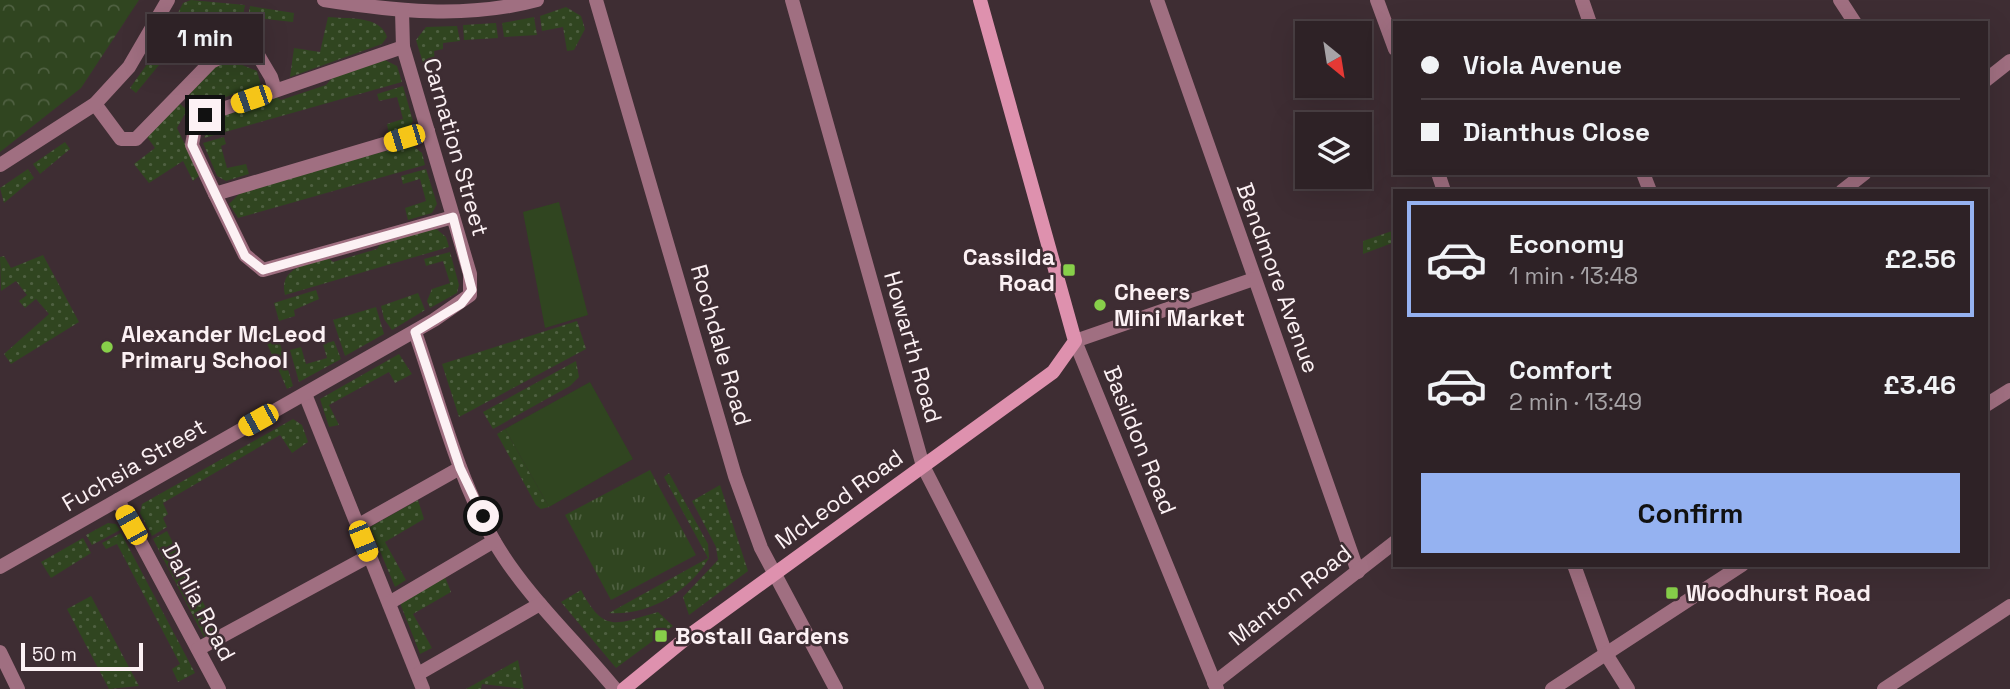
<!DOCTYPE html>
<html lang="en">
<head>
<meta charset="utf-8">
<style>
	:root { --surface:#2e2226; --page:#362a2e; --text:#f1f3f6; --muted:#a7a4a7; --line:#493f43; --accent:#95b2f1 }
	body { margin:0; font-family:"Space Grotesk",sans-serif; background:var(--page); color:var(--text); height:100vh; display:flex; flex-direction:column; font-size:26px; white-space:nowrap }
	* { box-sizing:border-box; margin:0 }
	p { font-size:23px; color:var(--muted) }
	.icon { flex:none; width:38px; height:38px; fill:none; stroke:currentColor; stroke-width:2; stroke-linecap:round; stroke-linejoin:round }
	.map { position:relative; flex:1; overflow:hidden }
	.side { position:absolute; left:1393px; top:189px; width:595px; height:378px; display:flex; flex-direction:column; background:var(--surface); border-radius:0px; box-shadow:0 7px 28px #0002,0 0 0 2px var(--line) }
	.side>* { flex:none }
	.top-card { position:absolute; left:1393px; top:21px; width:595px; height:154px; border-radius:0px; box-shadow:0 7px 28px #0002,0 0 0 2px var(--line); display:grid; align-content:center; height:154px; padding:0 28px; background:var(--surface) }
	.needle { width:46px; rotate:150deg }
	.tools { position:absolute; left:1295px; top:21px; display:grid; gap:14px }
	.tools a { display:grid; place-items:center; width:77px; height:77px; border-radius:0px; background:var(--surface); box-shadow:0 7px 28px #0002,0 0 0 2px var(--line); font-size:35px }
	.scale { position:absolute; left:21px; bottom:18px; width:122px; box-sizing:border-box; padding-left:7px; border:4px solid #fcf1f4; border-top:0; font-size:19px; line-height:24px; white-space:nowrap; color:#fcf1f4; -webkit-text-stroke:5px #3e2d33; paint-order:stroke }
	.end { position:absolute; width:32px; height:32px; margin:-16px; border:9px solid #fcf1f4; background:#111; box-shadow:0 0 0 4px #111 }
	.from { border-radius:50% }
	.bubble { position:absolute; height:49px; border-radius:0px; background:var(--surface); box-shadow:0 7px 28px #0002,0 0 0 2px var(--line); font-size:23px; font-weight:700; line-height:49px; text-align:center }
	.car { position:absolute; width:21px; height:42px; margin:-21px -10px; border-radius:9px; box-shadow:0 0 5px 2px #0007; background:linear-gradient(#f5c518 24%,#345 0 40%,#f5c518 0 76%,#345 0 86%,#f5c518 0) }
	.top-card b { display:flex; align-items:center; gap:24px; height:66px; font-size:26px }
	.top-card b+b { border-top:2px solid var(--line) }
	.top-card i { width:18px; height:18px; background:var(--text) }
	ul { padding:12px 0 0; list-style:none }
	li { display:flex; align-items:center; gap:21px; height:116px; margin:0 14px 10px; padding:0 14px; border:4px solid transparent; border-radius:0px }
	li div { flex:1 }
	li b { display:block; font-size:26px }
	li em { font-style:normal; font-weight:700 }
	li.current { border-color:var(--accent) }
	li>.icon { width:63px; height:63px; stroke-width:1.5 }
	.cta { display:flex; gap:14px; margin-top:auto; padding:14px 28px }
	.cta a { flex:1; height:80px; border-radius:0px; background:var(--accent); color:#111; font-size:28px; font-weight:700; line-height:80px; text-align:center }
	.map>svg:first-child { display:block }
</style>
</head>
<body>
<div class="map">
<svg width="2010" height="689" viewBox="0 0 2010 689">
	<defs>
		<pattern id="grass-dots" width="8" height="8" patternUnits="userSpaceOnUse" patternTransform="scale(1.75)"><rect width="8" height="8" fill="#304520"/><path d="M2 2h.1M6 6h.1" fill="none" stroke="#4f6041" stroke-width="1.8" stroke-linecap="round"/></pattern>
		<pattern id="forest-crowns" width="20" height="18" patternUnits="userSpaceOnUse" patternTransform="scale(1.75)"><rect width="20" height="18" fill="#304520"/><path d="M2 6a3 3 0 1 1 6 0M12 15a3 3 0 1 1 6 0" fill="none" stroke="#4f6041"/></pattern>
		<pattern id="park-tufts" width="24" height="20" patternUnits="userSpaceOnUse" patternTransform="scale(1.75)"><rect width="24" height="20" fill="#304520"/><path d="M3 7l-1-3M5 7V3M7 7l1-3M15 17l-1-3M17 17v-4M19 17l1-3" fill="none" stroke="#4f6041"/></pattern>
	</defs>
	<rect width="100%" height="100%" fill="#3e2d33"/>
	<g fill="url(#grass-dots)">
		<path d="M191,0l54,5 -2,11 -24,-3 -1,4 -22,15 -2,-2 -20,21 -10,-10 19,-38z"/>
		<path d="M250,6l44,7 -1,9 -45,-5z"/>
		<path d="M566,7l15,9 4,13 -11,21 -7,1 -4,-24 -21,4 -2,-15z"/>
		<path d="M328,17c18,2 53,-2 59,20l-5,7 -92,33 4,-29 26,4z"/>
		<path d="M534,17l3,18 -33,2 -2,-14z"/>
		<path d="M496,23l2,15 -34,2 -1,-15z"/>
		<path d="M457,26l3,15 -17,2v6l-9,2 1,13 -12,-1 -7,-23 10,-13z"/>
		<path d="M160,46l8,8 -32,39 -6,-5z"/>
		<path d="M227,59l30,12 4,14 -65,22 -10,-9 30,-34z"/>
		<path d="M385,60l12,6 5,16 -198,56 12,-22 61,-19 4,3 45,-15 7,-8z"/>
		<path d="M403,86l10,35 -5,9 -19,5 -2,-11 16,-5 -6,-22 -18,4 -2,-7z"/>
		<path d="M179,103l8,7 -10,18 23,47 -7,6 -10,-20 -34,22 -15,-19 21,-16 -8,-11z"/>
		<path d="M224,137l2,7 -5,2 6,22 19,-4 3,10 -23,7 -9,-5 -14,-33z"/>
		<path d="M65,142l5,7 -30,25 -7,-10z"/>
		<path d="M411,144l11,9 3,12 -187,53 -9,-14 14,-14z"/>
		<path d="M28,169l6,9 -30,25 -4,-15z"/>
		<path d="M426,169l11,35 -5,9 -24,7 -3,-12 21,-7 -6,-22 -17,5 -2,-8z"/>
		<path d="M434,227l12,10 3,10 -164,48c-7,-27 23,-32 43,-37l5,4 44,-13 5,-7z"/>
		<path d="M1395,230v12l-32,12v-13z"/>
		<path d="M450,252l9,33 -2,8 -27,15 -3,-7 5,-12 18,-6 -7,-22 -17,5 -2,-7z"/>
		<path d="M43,255l36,67 -68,42 -7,-10 45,-40 -13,-15 -11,9 -6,-7 8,-6 -11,-14 -15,10 -1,-34 4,-1 7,12z"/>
		<path d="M316,290l3,9 -25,11 1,6 -16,5 -5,-18z"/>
		<path d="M418,293l7,17 -33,20 -8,-11 -3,-13z"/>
		<path d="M376,307l8,27 -39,22 -12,-36z"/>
		<path d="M577,321l9,28 -127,68 -17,-53z"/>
		<path d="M277,334l16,52 -6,3 -22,-50z"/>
		<path d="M334,341l7,18 -42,23 -9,-32 11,-3 5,17 21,-6 -4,-14z"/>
		<path d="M399,354l13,20 -17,9 -6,-11 -60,33 10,20 -10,2 -9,-28z"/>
		<path d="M576,361l3,16 -9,9 -77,43 -10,-17z"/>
		<path d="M293,419l9,6 6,17 -16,11 -12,-18 -117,68 5,11 -5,4 4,9 -15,9 -12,-23 2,-9z"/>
		<path d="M505,429l44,78 -8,2 -5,-4 -39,-71z"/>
		<path d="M669,473l39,71 1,14c-20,34 -61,58 -100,55l99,-55 -44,-81z"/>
		<path d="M720,485l28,86 -59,44 -6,-18 35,-37 -2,-13 -24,-46z"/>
		<path d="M418,500l6,19 -39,23 21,38 -11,7 -25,-60z"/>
		<path d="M108,523l8,1 4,6 -28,15 -6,-10z"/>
		<path d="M167,531l50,99 -13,7 -51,-98z"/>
		<path d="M121,533l74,140 -17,9 -6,-13 8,-5 -63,-120 -11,5 -4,-6z"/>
		<path d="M83,538l8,15 -40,25 -10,-16z"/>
		<path d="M445,577l6,15 -38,22 19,34 -12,6 -20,-51z"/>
		<path d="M581,590c23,44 35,34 77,22l15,14 -57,42 -55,-66z"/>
		<path d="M91,596l48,90 -30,3 -42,-80z"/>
		<path d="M518,660l6,29 -42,-5 -1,5h-15z"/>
	</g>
	<path fill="url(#forest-crowns)" d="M0,0h139l-58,88 -81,64z"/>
	<path fill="url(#park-tufts)" d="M650,470l46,85 -85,45 -46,-85z"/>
	<g fill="#304520">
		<path d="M559,202l29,113 -43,13 -22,-116z"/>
		<path d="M590,382l43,77 -84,48 -44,-78z"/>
	</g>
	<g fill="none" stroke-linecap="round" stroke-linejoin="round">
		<g stroke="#a06f81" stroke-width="14">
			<path d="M324,0c70,11 143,19 213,0"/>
			<path d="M596,0l139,476 26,72 75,141"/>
			<path d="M792,0l131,466 114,223"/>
			<path d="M1157,0l201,572"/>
			<path d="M1377,0l18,49"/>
			<path d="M1582,0l8,23"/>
			<path d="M1840,0l15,23"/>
			<path d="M403,47l-198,68 -9,8 -4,22 23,49 213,-63"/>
			<path d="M1986,80l24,-19"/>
			<path d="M95,104l26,35h15l75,-77 20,-10 27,3 13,22 4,13"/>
			<path d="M0,165l95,-61 34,-37 39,-67"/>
			<path d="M1438,173l6,18"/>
			<path d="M1643,173l7,18"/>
			<path d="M1842,191l23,-18"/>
			<path d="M215,194l30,61 18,15 190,-53"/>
			<path d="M415,332c24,69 42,144 79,209 32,55 81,99 121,148"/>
			<path d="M1075,341l179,-62"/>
			<path d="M305,394l118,295"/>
			<path d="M1986,405l24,-15"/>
			<path d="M118,500l101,189"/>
			<path d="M357,526l103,-58"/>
			<path d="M1574,565l32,89 22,35"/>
			<path d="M0,567l434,-247 36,-25v-21l-67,-227 -1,-36"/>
			<path d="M389,603l105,-62"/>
			<path d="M198,649l171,-93"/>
			<path d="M0,652l18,37"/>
			<path d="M418,674l122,-70"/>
			<path d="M1214,683l181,-141"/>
			<path d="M1552,689l190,-124"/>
			<path d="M1884,689l126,-83"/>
		</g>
		<path stroke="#a06f81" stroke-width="14" d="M1075,341l142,348"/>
		<path stroke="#de91ae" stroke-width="14" d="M624,689l66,-54 363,-263 22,-31 -95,-341"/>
	</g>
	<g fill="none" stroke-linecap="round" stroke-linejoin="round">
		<path stroke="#fcf1f4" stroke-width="9" d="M205,115l-9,8 -4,22 53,111 18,14 190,-53 19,73 -11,14 -46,28 45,136 23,48"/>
	</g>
	<g fill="#87cf4a" stroke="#3e2d33" stroke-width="2.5">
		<rect x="1062" y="263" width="14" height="14" rx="3.5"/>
		<circle cx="1100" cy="305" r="7"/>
		<circle cx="107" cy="347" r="7"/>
		<rect x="1665" y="586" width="14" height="14" rx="3.5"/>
		<rect x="654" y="629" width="14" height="14" rx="3.5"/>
	</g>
	<g text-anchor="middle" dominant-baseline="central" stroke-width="5" stroke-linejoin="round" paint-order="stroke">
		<g font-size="23" fill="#fcf1f4" stroke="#3e2d33">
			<text transform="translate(456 147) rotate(74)">Carnation Street</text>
			<text transform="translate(1278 278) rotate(70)">Bendmore Avenue</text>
			<text transform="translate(721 345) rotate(74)">Rochdale Road</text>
			<text transform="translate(913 347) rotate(74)">Howarth Road</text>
			<text transform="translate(1140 440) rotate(68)">Basildon Road</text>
			<text transform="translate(134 465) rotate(-30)">Fuchsia Street</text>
			<text transform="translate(839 499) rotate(-36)">McLeod Road</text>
			<text transform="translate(1290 595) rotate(-38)">Manton Road</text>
			<text transform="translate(199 602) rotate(62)">Dahlia Road</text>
		</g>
		<g font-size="23" font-weight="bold" fill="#fcf1f4" stroke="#3e2d33" text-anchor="start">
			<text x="1055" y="257" text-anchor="end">Cassilda<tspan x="1055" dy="26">Road</tspan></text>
			<text x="1114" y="292">Cheers<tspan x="1114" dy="26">Mini Market</tspan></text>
			<text x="121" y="334">Alexander McLeod<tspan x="121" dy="26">Primary School</tspan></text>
			<text x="1686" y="593">Woodhurst Road</text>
			<text x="675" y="636">Bostall Gardens</text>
		</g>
	</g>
</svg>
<div class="tools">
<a><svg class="needle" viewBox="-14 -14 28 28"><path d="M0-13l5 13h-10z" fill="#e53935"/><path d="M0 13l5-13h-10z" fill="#a7a4a7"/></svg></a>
<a><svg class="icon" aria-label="layers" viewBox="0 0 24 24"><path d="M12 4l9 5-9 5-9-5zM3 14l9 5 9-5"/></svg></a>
</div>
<div class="scale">50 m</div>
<i class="end from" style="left:483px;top:516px"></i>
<i class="end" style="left:205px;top:115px"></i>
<div class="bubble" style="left:147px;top:14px;width:116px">1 min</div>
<i class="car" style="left:251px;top:99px;rotate:251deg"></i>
<i class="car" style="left:404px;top:138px;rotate:253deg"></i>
<i class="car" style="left:258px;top:420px;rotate:241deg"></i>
<i class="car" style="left:131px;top:525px;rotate:331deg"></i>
<i class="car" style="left:363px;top:541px;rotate:158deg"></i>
<div class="top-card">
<b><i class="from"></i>Viola Avenue</b>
<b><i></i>Dianthus Close</b>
</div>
<section class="side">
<ul>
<li class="current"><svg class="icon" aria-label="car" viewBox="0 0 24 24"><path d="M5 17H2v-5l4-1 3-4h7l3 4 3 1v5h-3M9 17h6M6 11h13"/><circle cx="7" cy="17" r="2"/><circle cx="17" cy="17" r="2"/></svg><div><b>Economy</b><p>1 min · 13:48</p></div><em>£2.56</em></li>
<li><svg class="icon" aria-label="car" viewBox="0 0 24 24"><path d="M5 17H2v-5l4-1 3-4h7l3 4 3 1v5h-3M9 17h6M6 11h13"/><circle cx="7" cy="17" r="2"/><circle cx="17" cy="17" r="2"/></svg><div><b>Comfort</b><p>2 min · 13:49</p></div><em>£3.46</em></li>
</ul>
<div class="cta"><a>Confirm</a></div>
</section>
</div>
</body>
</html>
